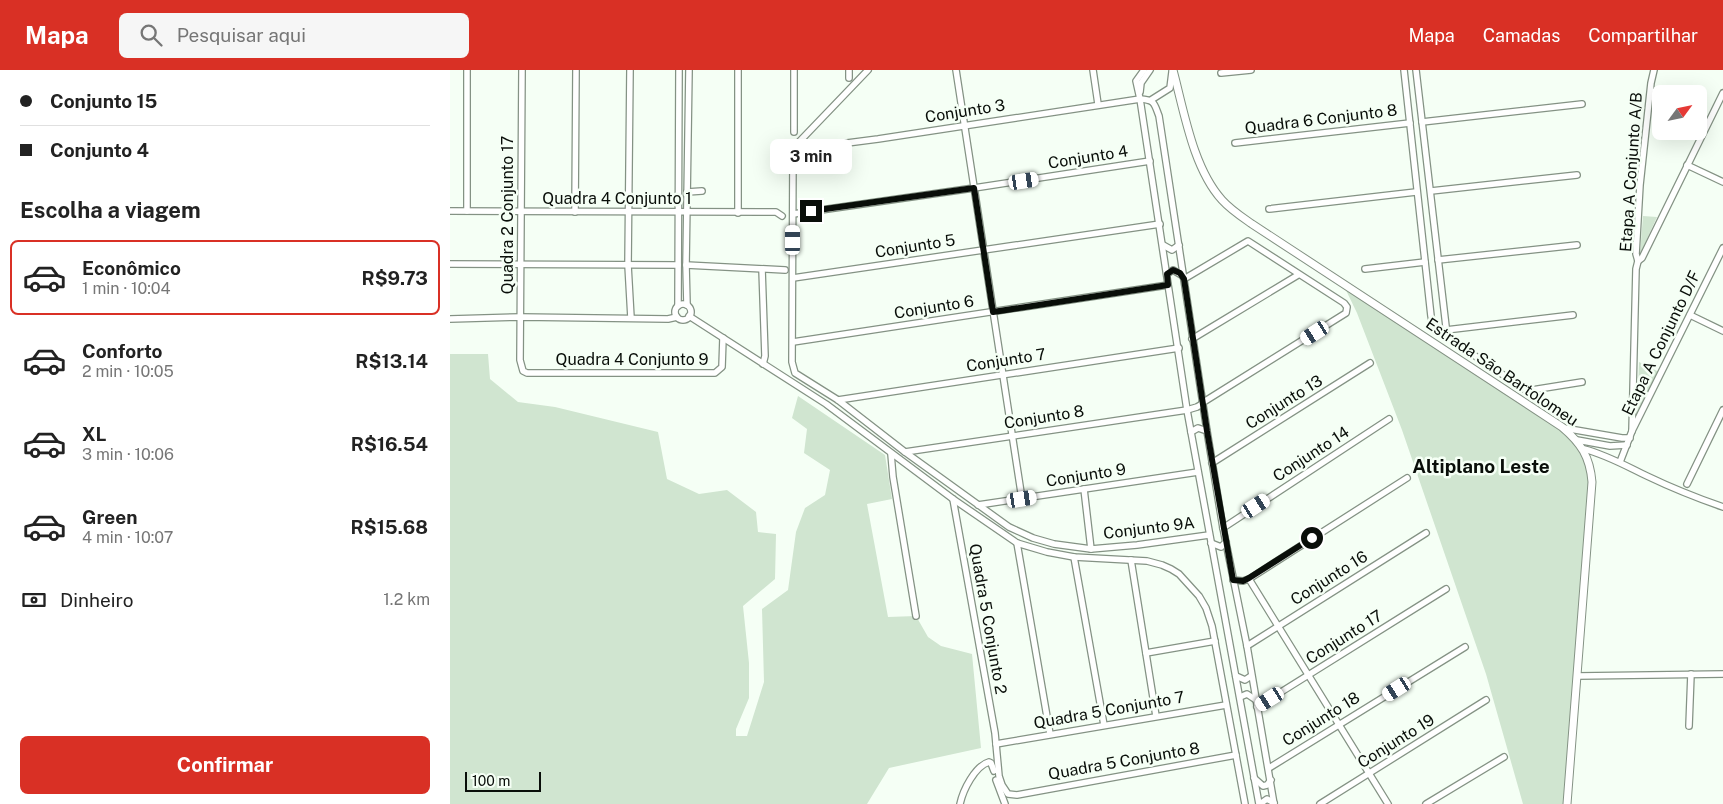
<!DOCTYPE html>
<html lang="pt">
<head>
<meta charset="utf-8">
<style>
	:root { --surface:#fff; --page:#f6f6f6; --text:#222; --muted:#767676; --line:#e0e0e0; --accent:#d93025 }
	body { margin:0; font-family:"Public Sans",sans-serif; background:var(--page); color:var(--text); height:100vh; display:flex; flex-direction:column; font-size:19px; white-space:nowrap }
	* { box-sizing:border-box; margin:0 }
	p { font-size:16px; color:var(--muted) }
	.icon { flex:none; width:28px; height:28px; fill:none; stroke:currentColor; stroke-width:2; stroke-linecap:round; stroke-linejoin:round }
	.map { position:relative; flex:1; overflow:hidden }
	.details { display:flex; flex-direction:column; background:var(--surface); width:450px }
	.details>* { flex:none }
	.top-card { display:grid; align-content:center; height:110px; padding:0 20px; background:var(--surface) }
	.needle { width:32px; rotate:57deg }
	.fabs { position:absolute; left:1202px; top:15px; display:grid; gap:10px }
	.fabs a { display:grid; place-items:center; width:55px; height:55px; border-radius:8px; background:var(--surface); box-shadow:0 5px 20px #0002; font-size:25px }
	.scale { position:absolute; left:15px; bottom:12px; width:76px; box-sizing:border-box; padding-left:5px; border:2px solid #090e09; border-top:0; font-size:14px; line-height:18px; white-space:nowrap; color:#090e09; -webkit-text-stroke:4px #f5fff5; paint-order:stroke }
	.end { position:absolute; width:22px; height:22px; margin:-11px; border:6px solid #090e09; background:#fff; box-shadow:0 0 0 2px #fff }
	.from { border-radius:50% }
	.bubble { position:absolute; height:35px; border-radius:8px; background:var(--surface); box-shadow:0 5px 20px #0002; font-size:16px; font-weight:700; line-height:35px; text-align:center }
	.car { position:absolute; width:15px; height:30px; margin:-15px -8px; border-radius:6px; box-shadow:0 0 4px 1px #0007; background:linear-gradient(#fff 24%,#345 0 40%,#fff 0 76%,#345 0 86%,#fff 0) }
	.top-card b { display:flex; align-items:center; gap:18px; height:48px; font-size:19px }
	.top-card b+b { border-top:1px solid var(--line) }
	.top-card i { width:12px; height:12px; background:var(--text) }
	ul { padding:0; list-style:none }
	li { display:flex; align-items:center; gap:15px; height:75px; margin:0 10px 8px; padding:0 10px; border:2px solid transparent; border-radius:8px }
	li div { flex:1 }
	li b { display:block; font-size:19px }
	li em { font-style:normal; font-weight:700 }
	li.selected { border-color:var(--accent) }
	li>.icon { width:45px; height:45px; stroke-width:1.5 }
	h2 { padding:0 20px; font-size:22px; line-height:60px }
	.pay { display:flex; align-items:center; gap:12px; height:55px; padding:0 20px; font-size:19px }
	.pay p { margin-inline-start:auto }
	.action { display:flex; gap:10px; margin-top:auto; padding:10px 20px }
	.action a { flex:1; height:58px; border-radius:8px; background:var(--accent); color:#fff; font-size:20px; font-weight:700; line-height:58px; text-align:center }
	header { display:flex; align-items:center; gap:30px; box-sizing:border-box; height:70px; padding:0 25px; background:var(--accent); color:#fff }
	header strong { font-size:24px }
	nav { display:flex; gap:28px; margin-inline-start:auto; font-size:18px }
	.search { width:350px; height:45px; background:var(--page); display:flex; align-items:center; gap:12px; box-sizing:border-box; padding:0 18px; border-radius:8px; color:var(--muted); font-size:19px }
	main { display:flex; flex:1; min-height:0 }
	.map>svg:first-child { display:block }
</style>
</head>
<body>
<header>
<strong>Mapa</strong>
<div class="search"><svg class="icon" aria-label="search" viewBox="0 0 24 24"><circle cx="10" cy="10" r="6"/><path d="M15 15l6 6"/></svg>Pesquisar aqui</div>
<nav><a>Mapa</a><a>Camadas</a><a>Compartilhar</a></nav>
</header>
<main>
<section class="details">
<div class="top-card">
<b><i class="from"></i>Conjunto 15</b>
<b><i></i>Conjunto 4</b>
</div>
<h2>Escolha a viagem</h2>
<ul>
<li class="selected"><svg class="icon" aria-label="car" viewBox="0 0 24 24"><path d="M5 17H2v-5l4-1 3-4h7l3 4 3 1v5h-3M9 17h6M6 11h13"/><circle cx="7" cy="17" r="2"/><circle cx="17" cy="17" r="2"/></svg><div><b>Econômico</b><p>1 min · 10:04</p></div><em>R$9.73</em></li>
<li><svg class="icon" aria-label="car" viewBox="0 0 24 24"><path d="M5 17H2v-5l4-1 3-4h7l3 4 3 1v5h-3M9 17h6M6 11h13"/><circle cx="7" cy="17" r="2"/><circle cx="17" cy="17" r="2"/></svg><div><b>Conforto</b><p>2 min · 10:05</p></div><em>R$13.14</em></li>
<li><svg class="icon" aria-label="car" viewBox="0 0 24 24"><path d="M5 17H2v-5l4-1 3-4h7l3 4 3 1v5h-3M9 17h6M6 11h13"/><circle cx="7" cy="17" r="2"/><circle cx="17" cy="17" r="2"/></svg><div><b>XL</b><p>3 min · 10:06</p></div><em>R$16.54</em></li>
<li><svg class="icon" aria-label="car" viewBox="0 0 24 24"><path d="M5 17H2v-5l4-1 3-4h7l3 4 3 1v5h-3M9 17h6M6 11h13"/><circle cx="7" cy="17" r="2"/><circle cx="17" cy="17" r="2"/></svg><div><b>Green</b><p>4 min · 10:07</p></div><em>R$15.68</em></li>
</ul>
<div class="pay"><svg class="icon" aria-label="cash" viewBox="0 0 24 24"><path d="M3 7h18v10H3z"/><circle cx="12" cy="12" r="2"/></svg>Dinheiro<p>1.2 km</p></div>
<div class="action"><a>Confirmar</a></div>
</section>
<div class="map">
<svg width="1273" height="734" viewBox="0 0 1273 734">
	<rect width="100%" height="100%" fill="#f5fff5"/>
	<g fill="#d0e5d0">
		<path d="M1193,146l14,1 -17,37z"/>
		<path d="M892,212l233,154 15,20 6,23 -17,196 -13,129h-43l-37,-130 -84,-244 -45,-117z"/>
		<path d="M0,284h38l2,25 28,23 37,5 103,25 9,47 32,15 28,-4 29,22 2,20 18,2 -1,45 -32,27 6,57v35l-13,31v7h11l17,-54 -2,-73 26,-19 8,-58 9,-24 20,-13 5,-25 -26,-17 3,-24 -15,-11 6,-22 87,59 7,44 -25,5 21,113 28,-1 12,21 13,9 31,8 9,94 -92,20 -22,36h-417z"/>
		<path d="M1189,292l20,10 -22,42z"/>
	</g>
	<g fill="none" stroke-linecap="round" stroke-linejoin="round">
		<g stroke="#849284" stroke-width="8">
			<g id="minor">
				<path d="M72,0l-2,290 3,11 4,2h188l7,-6 1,-29"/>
				<path d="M180,0l-2,195 3,53"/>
				<path d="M344,0v62"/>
				<path d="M418,0l-69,72 -6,9 -1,211 3,11 43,27 67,52 104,75 24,11 21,6 37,5 46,-4 72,-10"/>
				<path d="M506,0l66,429"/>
				<path d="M643,0l5,34"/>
				<path d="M694,0l-8,11 4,18 47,311 72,394"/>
				<path d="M954,0l27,246 2,10 4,5 9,-1 127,-15"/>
				<path d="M966,0l31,265 6,6 71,48 8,1 50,-8"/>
				<path d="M771,3l30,-3"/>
				<path d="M399,8v-8"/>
				<path d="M690,22l1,-9 9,-13"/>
				<path d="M701,30l19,-12 2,-16"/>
				<path d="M972,52l160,-18"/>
				<path d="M785,73l175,-20"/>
				<path d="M343,80l85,-11 262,-40c15,1 14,4 19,17l48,315 16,97 24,118 27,158"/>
				<path d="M1237,95l36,17"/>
				<path d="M981,121l146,-16"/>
				<path d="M237,122l15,-1"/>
				<path d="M819,139l147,-17"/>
				<path d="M0,141l326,1 6,4"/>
				<path d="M17,141v-141"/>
				<path d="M125,142l1,-142"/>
				<path d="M288,143v-143"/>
				<path d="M343,144l181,-26 176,-27"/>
				<path d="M713,175l9,5 7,-5"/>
				<path d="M988,190l139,-15"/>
				<path d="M1188,191l4,-3 81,-165"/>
				<path d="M0,194l228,1"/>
				<path d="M236,195l99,5"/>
				<path d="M312,199l3,87 -2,8"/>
				<path d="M915,199l60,-7"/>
				<path d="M717,204l6,-4 10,6"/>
				<path d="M343,208l367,-54"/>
				<path d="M734,209l64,-38 96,62 3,4 -1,6 -144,90"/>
				<circle cx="233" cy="242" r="8"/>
				<path d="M237,235l-1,-40 3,-195"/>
				<path d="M228,236l1,-236"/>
				<path d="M1240,245l33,16"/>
				<path d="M239,246l137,88 127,95 64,44 30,9 27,5 73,4 15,4 9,4 8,5 20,22 7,12 6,18 33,178"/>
				<path d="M0,249l71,-2 147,2 9,-2"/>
				<path d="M742,269l106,-64"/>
				<path d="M343,272l375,-57"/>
				<path d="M388,330l341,-52"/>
				<path d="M1114,358l58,10h8"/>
				<path d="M1182,361l4,-162 2,-8 -2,-7 4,-69 11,-102 3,-13"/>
				<path d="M741,362l7,-4 9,3"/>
				<path d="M1127,370l33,6 17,-1"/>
				<path d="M1134,379c23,6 42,17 63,27 25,12 50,22 76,31"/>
				<path d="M455,382l282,-42 10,-3 5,-3"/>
				<path d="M441,384l2,23 23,139"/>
				<path d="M1170,392l12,-31 91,-183"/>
				<path d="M762,393l158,-100"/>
				<path d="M1237,414l36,-74"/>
				<path d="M634,419l7,60"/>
				<path d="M503,429l42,234 4,43 3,9 6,9 9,1 219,-40"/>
				<path d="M528,435l220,-33"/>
				<path d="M773,458l166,-109"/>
				<path d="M567,473l33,191"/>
				<path d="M761,473l10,4 5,-5"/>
				<path d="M624,487l30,168"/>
				<path d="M681,490l25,156"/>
				<path d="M799,509l139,225"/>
				<path d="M783,510l10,1 6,-2 158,-101"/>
				<path d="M797,576l179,-113"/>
				<path d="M696,583l69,-12"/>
				<path d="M786,606l9,4 6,-4"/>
				<path d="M1128,606l145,-2"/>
				<path d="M790,627l7,-3 9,6"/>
				<path d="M807,637l189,-118"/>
				<path d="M1239,656l2,-52"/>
				<path d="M546,674l230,-39"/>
				<path d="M819,698l196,-121"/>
				<path d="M804,708l9,8 4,-1 4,-5"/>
				<path d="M546,710l9,24"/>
				<path d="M510,734c3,-14 15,-38 29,-42l2,1 3,8"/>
				<path d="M810,734l7,-5 7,4"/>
				<path d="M870,734l166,-104"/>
				<path d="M976,734l78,-47"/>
			</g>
		</g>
		<g stroke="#849284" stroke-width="9">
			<path id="tertiary" d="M723,0c11,41 20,98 49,130 9,10 20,17 30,24l310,203c19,16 28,30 30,55 -9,107 -16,215 -25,322"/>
		</g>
		<use href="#minor" stroke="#fff" stroke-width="5.5"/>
		<use href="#tertiary" stroke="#fff" stroke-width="7"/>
	</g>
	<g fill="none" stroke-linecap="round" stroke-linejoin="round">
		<path stroke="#090e09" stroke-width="6" d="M361,141l163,-23 19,124 175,-27 -1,-11 6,-4 7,3 4,6 23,152 26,149 10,1 6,-3 63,-40"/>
	</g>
	<g text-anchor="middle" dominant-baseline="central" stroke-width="5" stroke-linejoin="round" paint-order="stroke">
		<g font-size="16" fill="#090e09" stroke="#f5fff5">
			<text transform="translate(515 41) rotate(-9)">Conjunto 3</text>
			<text transform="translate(871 49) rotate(-7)">Quadra 6 Conjunto 8</text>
			<text transform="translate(638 87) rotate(-9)">Conjunto 4</text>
			<text transform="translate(1181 102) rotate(-86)">Etapa A Conjunto A/B</text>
			<text x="167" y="128">Quadra 4 Conjunto 1</text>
			<text transform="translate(57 145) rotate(-90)">Quadra 2 Conjunto 17</text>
			<text transform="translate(465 176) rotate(-9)">Conjunto 5</text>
			<text transform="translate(484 237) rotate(-9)">Conjunto 6</text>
			<text transform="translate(1211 273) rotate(-64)">Etapa A Conjunto D/F</text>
			<text x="182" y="289">Quadra 4 Conjunto 9</text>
			<text transform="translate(556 290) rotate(-9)">Conjunto 7</text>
			<text transform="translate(1052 302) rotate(34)">Estrada São Bartolomeu</text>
			<text transform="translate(834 332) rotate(-32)">Conjunto 13</text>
			<text transform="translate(594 347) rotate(-9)">Conjunto 8</text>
			<text transform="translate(861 384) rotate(-33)">Conjunto 14</text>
			<text transform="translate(636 405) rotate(-9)">Conjunto 9</text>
			<text transform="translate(699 458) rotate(-7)">Conjunto 9A</text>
			<text transform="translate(879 508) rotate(-32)">Conjunto 16</text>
			<text transform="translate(538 549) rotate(80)">Quadra 5 Conjunto 2</text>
			<text transform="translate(894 567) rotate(-32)">Conjunto 17</text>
			<text transform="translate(659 640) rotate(-10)">Quadra 5 Conjunto 7</text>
			<text transform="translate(871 649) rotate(-32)">Conjunto 18</text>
			<text transform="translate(946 671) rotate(-32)">Conjunto 19</text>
			<text transform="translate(674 691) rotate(-10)">Quadra 5 Conjunto 8</text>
		</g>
		<g font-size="19" font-weight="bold" fill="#090e09" stroke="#f5fff5">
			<text x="1031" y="396">Altiplano Leste</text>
		</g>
	</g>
</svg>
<div class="fabs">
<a><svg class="needle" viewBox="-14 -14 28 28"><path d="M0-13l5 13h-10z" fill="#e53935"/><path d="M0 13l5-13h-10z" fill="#767676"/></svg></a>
</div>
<div class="scale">100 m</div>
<i class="end from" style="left:862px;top:468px"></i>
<i class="end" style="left:361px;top:141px"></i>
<div class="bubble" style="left:320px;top:69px;width:82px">3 min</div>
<i class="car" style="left:574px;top:111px;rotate:81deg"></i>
<i class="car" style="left:343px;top:170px;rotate:0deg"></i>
<i class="car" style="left:865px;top:263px;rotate:237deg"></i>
<i class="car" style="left:572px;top:429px;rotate:81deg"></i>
<i class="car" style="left:806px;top:436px;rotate:57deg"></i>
<i class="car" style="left:947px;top:619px;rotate:238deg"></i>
<i class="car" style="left:820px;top:629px;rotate:238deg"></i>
</div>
</main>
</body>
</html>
